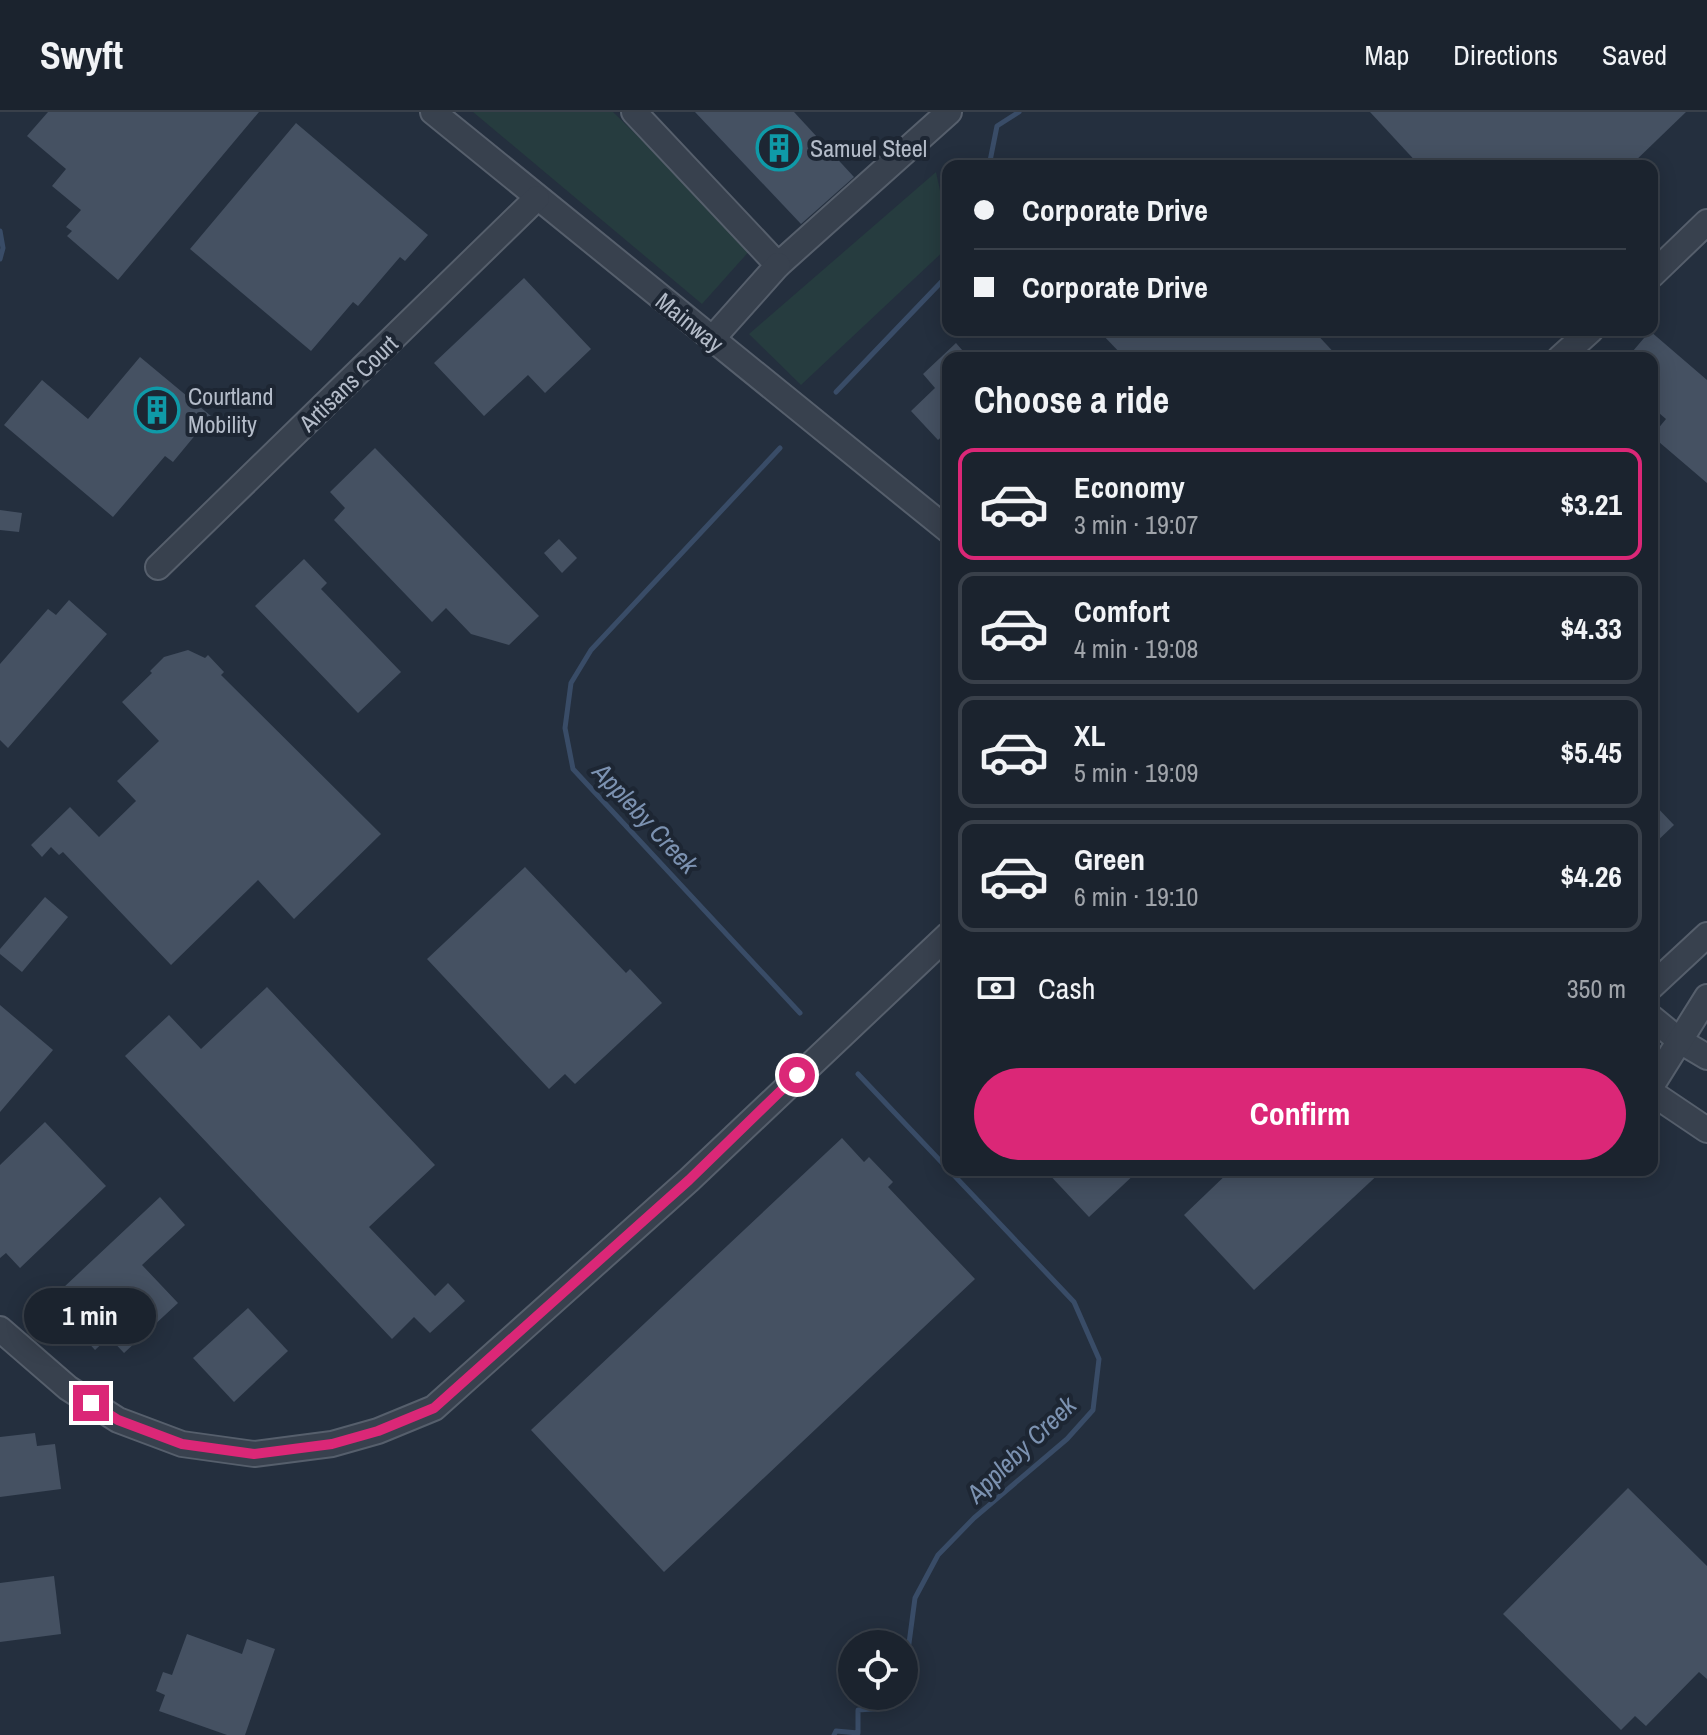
<!DOCTYPE html>
<html lang="en">
<head>
<meta charset="utf-8">
<style>
	:root { --surface:#1b232e; --page:#282f3a; --text:#f1f3f6; --muted:#a0a4aa; --line:#39404a; --accent:#db2777 }
	body { margin:0; font-family:"Archivo Narrow",sans-serif; background:var(--page); color:var(--text); height:100vh; display:flex; flex-direction:column; font-size:30px; white-space:nowrap }
	* { box-sizing:border-box; margin:0 }
	p { font-size:26px; color:var(--muted) }
	.icon { flex:none; width:44px; height:44px; fill:none; stroke:currentColor; stroke-width:2; stroke-linecap:round; stroke-linejoin:round }
	.map { position:relative; flex:1; overflow:hidden }
	.side { position:absolute; left:942px; top:240px; width:716px; height:824px; display:flex; flex-direction:column; background:var(--surface); border-radius:16px; box-shadow:0 4px 20px #0003,0 0 0 2px var(--line) }
	.side>* { flex:none }
	.hud { position:absolute; left:942px; top:48px; width:716px; height:176px; border-radius:16px; box-shadow:0 4px 20px #0003,0 0 0 2px var(--line); display:grid; align-content:center; height:176px; padding:0 32px; background:var(--surface) }
	.fabs { position:absolute; left:838px; top:1518px; display:grid; gap:16px }
	.fabs a { display:grid; place-items:center; width:80px; height:80px; border-radius:50%; background:var(--surface); box-shadow:0 4px 20px #0003,0 0 0 2px var(--line); font-size:40px }
	.end { position:absolute; width:36px; height:36px; margin:-18px; border:10px solid #db2777; background:#fff; box-shadow:0 0 0 4px #fff }
	.from { border-radius:50% }
	.bubble { position:absolute; height:56px; border-radius:28px; background:var(--surface); box-shadow:0 4px 20px #0003,0 0 0 2px var(--line); font-size:26px; font-weight:800; line-height:56px; text-align:center }
	.hud b { display:flex; align-items:center; gap:28px; height:76px; font-size:30px }
	.hud b+b { border-top:2px solid var(--line) }
	.hud i { width:20px; height:20px; background:var(--text) }
	ul { padding:0; list-style:none }
	li { display:flex; align-items:center; gap:24px; height:112px; margin:0 16px 12px; padding:0 16px; border:4px solid var(--line); border-radius:16px }
	li div { flex:1 }
	li b { display:block; font-size:30px }
	li em { font-style:normal; font-weight:800 }
	li.on { border-color:var(--accent) }
	li>.icon { width:72px; height:72px; stroke-width:1.5 }
	h2 { padding:0 32px; font-size:36px; line-height:96px }
	.pay { display:flex; align-items:center; gap:20px; height:88px; padding:0 32px; font-size:30px }
	.pay p { margin-inline-start:auto }
	.button { display:flex; gap:16px; margin-top:auto; padding:16px 32px }
	.button a { flex:1; height:92px; border-radius:48px; background:var(--accent); color:#fff; font-size:32px; font-weight:800; line-height:92px; text-align:center }
	header { display:flex; align-items:center; gap:48px; box-sizing:border-box; height:112px; padding:0 40px; background:var(--surface); border-bottom:2px solid var(--line) }
	header strong { font-size:38px }
	nav { display:flex; gap:44px; margin-inline-start:auto; font-size:28px }
	.map>svg:first-child { display:block }
</style>
</head>
<body>
<header>
<strong>Swyft</strong>
<nav><a>Map</a><a>Directions</a><a>Saved</a></nav>
</header>
<div class="map">
<svg width="1707" height="1623" viewBox="0 0 1707 1623">
	<rect width="100%" height="100%" fill="#242f3e"/>
	<g fill="#263c3f">
		<path d="M473,0h140l139,136 -50,56z"/>
		<path d="M936,60l12,55v20l-147,138 -52,-51z"/>
	</g>
	<g fill="none" stroke-linecap="round" stroke-linejoin="round">
		<g stroke="#394c67" stroke-width="5">
			<path d="M989,54l8,-40 22,-14"/>
			<path d="M0,119l3,17 -3,11"/>
			<path d="M836,280l112,-117"/>
			<path d="M780,336l-189,202 -20,33 -6,45 8,41 227,244"/>
			<path d="M858,962l216,228 25,57 -6,51 -26,29 -93,79 -36,37 -23,43 -11,83"/>
			<path d="M834,1623l2,-4 22,2v-23l28,-2 5,-12"/>
		</g>
	</g>
	<g fill="#455162">
		<path d="M48,0h211l-141,168 -51,-44 5,-5 -6,-4 15,-17 -29,-24 14,-17 -39,-33z"/>
		<path d="M695,0h99l60,65 -53,47z"/>
		<path d="M1370,0h316l-56,54h-210z"/>
		<path d="M296,11l132,112 -23,26 -5,-4 -42,49 -5,-4 -42,49 -121,-102z"/>
		<path d="M524,166l67,71 -46,44 -17,-18 -44,41 -50,-53z"/>
		<path d="M1098,218h215l26,28h-214z"/>
		<path d="M1650,219l57,49v103l-55,-47 14,-17 -14,-12v-49h-25z"/>
		<path d="M956,231l13,15h-21v73l-10,9 -27,-29 24,-23 -12,-14z"/>
		<path d="M140,245l71,59 -38,46 -8,-6 -52,61 -109,-92 38,-45 46,39z"/>
		<path d="M375,336l164,168 -30,29 -38,-11 -25,-26 -14,14 -98,-102 11,-12 -15,-16z"/>
		<path d="M0,398l22,3 -3,19 -19,-2z"/>
		<path d="M559,427l18,19 -15,15 -18,-20z"/>
		<path d="M304,447l23,24 -6,6 80,83 -43,41 -103,-107z"/>
		<path d="M69,488l38,34 -99,114 -8,-8v-76l48,-55 8,6z"/>
		<path d="M188,538l17,8 3,-3 16,17 -3,3 160,159 -87,85 -36,-39 -87,85 -108,-113 -4,3 -8,-8 -9,10 -11,-12 39,-38 29,30 37,-36 -19,-20 42,-40 -37,-39 30,-29 -2,-2 14,-14z"/>
		<path d="M1652,690l22,23 -22,21z"/>
		<path d="M525,755l101,106 4,-4 32,34 -87,81 -10,-10 -16,15 -122,-130z"/>
		<path d="M45,785l23,20 -46,55 -22,-18v-5z"/>
		<path d="M267,875l168,178 -66,62 66,69 13,-13 17,18 -35,32 -16,-16 -22,22 -267,-283 44,-41 32,34z"/>
		<path d="M0,893l53,45 -53,62z"/>
		<path d="M45,1010l61,64 -86,82 -14,-15 -6,5v-93z"/>
		<path d="M842,1026l22,24 5,-5 24,25 -5,5 87,92 -311,293 -133,-142z"/>
		<path d="M1045,1058h94l-50,47z"/>
		<path d="M1231,1058h152l-129,120 -70,-75z"/>
		<path d="M160,1085l25,28 -43,40 36,38 -54,50 -15,-16 -14,13 -40,-44 13,-13 -5,-5z"/>
		<path d="M248,1196l40,43 -54,51 -41,-44z"/>
		<path d="M35,1321l2,13 18,-2 6,45 -61,8v-60z"/>
		<path d="M1628,1376l79,78v113l-8,-7 -53,54 -11,-10 -14,14 -118,-116z"/>
		<path d="M54,1464l7,58 -61,8v-59z"/>
		<path d="M187,1522l55,20 5,-15 28,10 -30,86h-18l-68,-24 6,-16 -9,-4 7,-19 9,3z"/>
	</g>
	<g fill="none" stroke-linecap="round" stroke-linejoin="round">
		<g stroke="#565f6c" stroke-width="28">
			<g id="minor">
				<path d="M433,0l515,418"/>
				<path d="M634,0l144,153 171,-153"/>
				<path d="M1652,163l55,-53"/>
				<path d="M712,227l66,-74"/>
				<path d="M1560,246l31,-28"/>
				<path d="M158,455l379,-369"/>
				<path d="M1652,874l55,-51"/>
				<path d="M1652,906l28,23 27,16"/>
				<path d="M1652,973l55,-88"/>
				<path d="M1652,981l55,37"/>
				<path d="M0,1217l68,59 50,32 64,24 72,10 78,-10 46,-13 56,-23 255,-228 259,-245"/>
			</g>
		</g>
		<use href="#minor" stroke="#38414e" stroke-width="24"/>
	</g>
	<g fill="none" stroke-linecap="round" stroke-linejoin="round">
		<path stroke="#db2777" stroke-width="10" d="M91,1291l27,17 64,24 72,10 78,-10 46,-13 56,-23 255,-228 108,-105"/>
	</g>
	<defs>
		<g id="building-ring" transform="scale(2.3)"><circle r="9.5" fill="#1d2633" stroke="#0f9aa8" stroke-width="1.5"/><path d="M-4-6H4V6H1V3H-1V6H-4ZM-2.5-4.3h1.7v1.8h-1.7ZM.8-4.3h1.7v1.8H.8ZM-2.5-1h1.7V.8h-1.7ZM.8-1h1.7V.8H.8Z" fill="#0f9aa8"/></g>
	</defs>
	<g fill-rule="evenodd">
		<use href="#building-ring" x="779" y="36"/>
		<use href="#building-ring" x="157" y="298"/>
	</g>
	<g text-anchor="middle" dominant-baseline="central" stroke-width="8" stroke-linejoin="round" paint-order="stroke">
		<g font-size="24" fill="#b4bcc9" stroke="#1d2633" text-anchor="start">
			<text x="810" y="36">Samuel Steel</text>
			<text x="188" y="284">Courtland<tspan x="188" dy="28">Mobility</tspan></text>
		</g>
		<g font-size="24" fill="#b4bcc9" stroke="#1d2633">
			<text transform="translate(690 210) rotate(39)">Mainway</text>
			<text transform="translate(348 271) rotate(-44)">Artisans Court</text>
		</g>
		<g font-size="26" font-style="italic" fill="#7c92b1" stroke="#1d2633">
			<text transform="translate(646 706) rotate(47)">Appleby Creek</text>
			<text transform="translate(1021 1337) rotate(-44)">Appleby Creek</text>
		</g>
	</g>
</svg>
<div class="fabs">
<a><svg class="icon" aria-label="locate" viewBox="0 0 24 24"><circle cx="12" cy="12" r="6"/><path d="M12 2v4M12 18v4M2 12h4M18 12h4"/></svg></a>
</div>
<i class="end from" style="left:797px;top:963px"></i>
<i class="end" style="left:91px;top:1291px"></i>
<div class="bubble" style="left:24px;top:1176px;width:132px">1 min</div>
<div class="hud">
<b><i class="from"></i>Corporate Drive</b>
<b><i></i>Corporate Drive</b>
</div>
<section class="side">
<h2>Choose a ride</h2>
<ul>
<li class="on"><svg class="icon" aria-label="car" viewBox="0 0 24 24"><path d="M5 17H2v-5l4-1 3-4h7l3 4 3 1v5h-3M9 17h6M6 11h13"/><circle cx="7" cy="17" r="2"/><circle cx="17" cy="17" r="2"/></svg><div><b>Economy</b><p>3 min · 19:07</p></div><em>$3.21</em></li>
<li><svg class="icon" aria-label="car" viewBox="0 0 24 24"><path d="M5 17H2v-5l4-1 3-4h7l3 4 3 1v5h-3M9 17h6M6 11h13"/><circle cx="7" cy="17" r="2"/><circle cx="17" cy="17" r="2"/></svg><div><b>Comfort</b><p>4 min · 19:08</p></div><em>$4.33</em></li>
<li><svg class="icon" aria-label="car" viewBox="0 0 24 24"><path d="M5 17H2v-5l4-1 3-4h7l3 4 3 1v5h-3M9 17h6M6 11h13"/><circle cx="7" cy="17" r="2"/><circle cx="17" cy="17" r="2"/></svg><div><b>XL</b><p>5 min · 19:09</p></div><em>$5.45</em></li>
<li><svg class="icon" aria-label="car" viewBox="0 0 24 24"><path d="M5 17H2v-5l4-1 3-4h7l3 4 3 1v5h-3M9 17h6M6 11h13"/><circle cx="7" cy="17" r="2"/><circle cx="17" cy="17" r="2"/></svg><div><b>Green</b><p>6 min · 19:10</p></div><em>$4.26</em></li>
</ul>
<div class="pay"><svg class="icon" aria-label="cash" viewBox="0 0 24 24"><path d="M3 7h18v10H3z"/><circle cx="12" cy="12" r="2"/></svg>Cash<p>350 m</p></div>
<div class="button"><a>Confirm</a></div>
</section>
</div>
</body>
</html>
